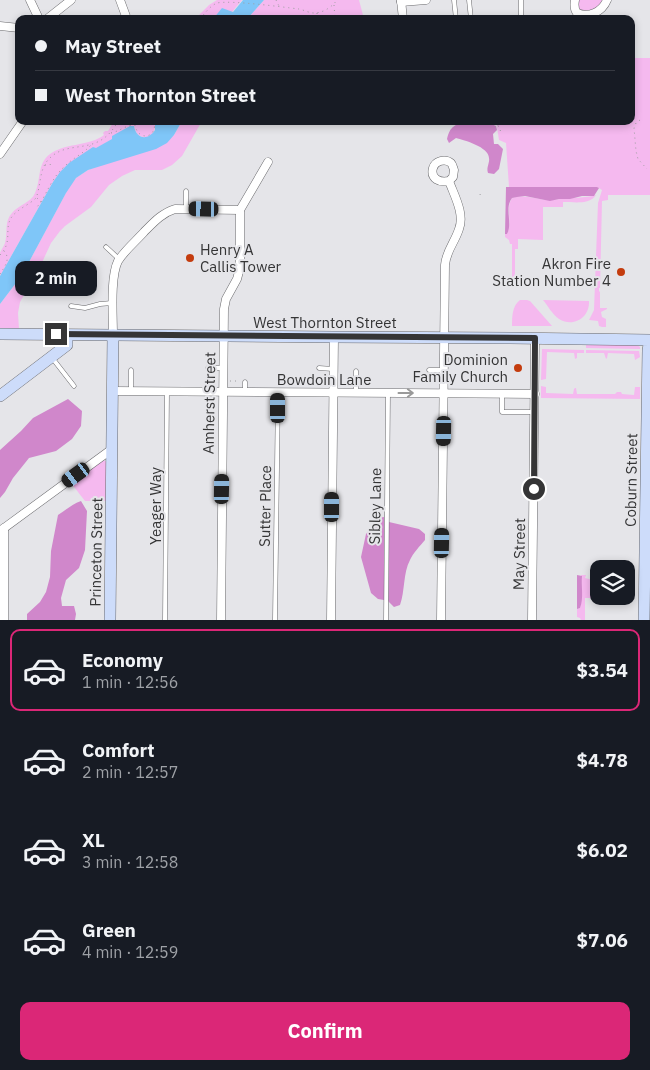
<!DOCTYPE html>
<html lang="en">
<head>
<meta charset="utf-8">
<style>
	:root { --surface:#171b24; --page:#242831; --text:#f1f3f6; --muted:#9ea1a6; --line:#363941; --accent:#db2777 }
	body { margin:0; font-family:"IBM Plex Sans",sans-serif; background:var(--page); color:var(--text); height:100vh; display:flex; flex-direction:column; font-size:19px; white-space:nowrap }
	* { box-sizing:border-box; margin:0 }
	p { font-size:16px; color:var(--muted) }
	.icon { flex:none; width:28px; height:28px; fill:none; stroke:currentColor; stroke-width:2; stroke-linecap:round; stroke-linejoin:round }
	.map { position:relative; height:620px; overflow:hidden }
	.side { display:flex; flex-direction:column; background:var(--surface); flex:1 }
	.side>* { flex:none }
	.top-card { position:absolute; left:15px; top:15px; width:620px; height:110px; border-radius:10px; box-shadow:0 2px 8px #0003; display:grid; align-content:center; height:110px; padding:0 20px; background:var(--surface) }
	.controls { position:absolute; left:590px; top:560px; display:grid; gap:10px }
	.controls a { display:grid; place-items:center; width:45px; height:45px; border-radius:10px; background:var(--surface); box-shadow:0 2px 8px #0003; font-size:25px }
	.end { position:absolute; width:22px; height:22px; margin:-11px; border:6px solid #353536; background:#fff; box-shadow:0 0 0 2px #fff }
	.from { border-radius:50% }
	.bubble { position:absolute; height:35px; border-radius:10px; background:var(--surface); box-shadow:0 2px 8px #0003; font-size:16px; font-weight:700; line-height:35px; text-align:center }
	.car { position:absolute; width:15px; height:30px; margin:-15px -8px; border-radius:6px; box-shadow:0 0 4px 1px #0007; background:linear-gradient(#222 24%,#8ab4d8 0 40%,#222 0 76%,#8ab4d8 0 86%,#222 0) }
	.top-card b { display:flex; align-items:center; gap:18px; height:48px; font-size:19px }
	.top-card b+b { border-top:1px solid var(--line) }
	.top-card i { width:12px; height:12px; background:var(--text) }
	ul { padding:9px 0 0; list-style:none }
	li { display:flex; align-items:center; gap:15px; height:82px; margin:0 10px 8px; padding:0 10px; border:2px solid transparent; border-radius:10px }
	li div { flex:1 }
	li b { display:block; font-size:19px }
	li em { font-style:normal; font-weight:700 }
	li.on { border-color:var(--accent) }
	li>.icon { width:45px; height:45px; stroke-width:1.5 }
	.button { display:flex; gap:10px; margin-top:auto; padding:10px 20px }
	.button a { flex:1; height:58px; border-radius:10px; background:var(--accent); color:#fff; font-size:20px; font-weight:700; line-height:58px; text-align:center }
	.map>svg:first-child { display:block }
</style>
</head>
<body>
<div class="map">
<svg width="650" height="620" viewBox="0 0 650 620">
	<rect width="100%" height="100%" fill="#e5e5e9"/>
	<g fill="#f5b9ef">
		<path d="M217,0h25l-10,12 -10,-3 -9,10h-18l14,-14z"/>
		<path d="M264,0h95l5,19h-117z"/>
		<path d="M579,0h24c-3,7 -12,11 -19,12l-4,-2 -3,-4z"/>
		<path d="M631,58h19v137h-42v5l-6,1 -2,87h-1v3l1,1v16h7v1l-6,3 1,5 4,2v8h-4l-3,-1 -1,-5 -9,-1 5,-10 4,-107 4,-13 -5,-3h-88l-3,-44 -7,-3 -3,-19h135z"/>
		<path d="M114,121h41c3,18 -18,23 -21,5l-70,42 -11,14 -53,94c0,-7 0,-16 0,-23 1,-3 4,-7 5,-10 3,-10 -1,-22 7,-30 6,-8 19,-10 23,-20 7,-15 1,-31 18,-41 16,-9 36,-6 51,-17l-1,-2 2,-2h3z"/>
		<path d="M182,121h20l-20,35 -10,9 -10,5h-27l-13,6 -13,9 -18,22 -26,19 -5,5 -9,12 -12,26 -19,33 -2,11 1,16h-19v-25l22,-29 47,-88 7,-9 12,-8 86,-35z"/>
		<path d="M596,195c-6,10 -22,7 -33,7v5h-20v33l-25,-1v10h-3v31h-3v-36h-2l-1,-4 -4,-3v-3h2c6,-12 -2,-25 5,-36 12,-4 24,1 36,2 4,1 7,-1 12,-1 10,-1 26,-1 36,-4z"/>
		<path d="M520,300h7l3,1 22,25h-40c0,-9 0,-20 8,-26z"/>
		<path d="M543,300l46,1c1,16 -15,27 -30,18 -7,-5 -11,-13 -16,-19z"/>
		<path d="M586,343l51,2 3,2v2l-54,-1z"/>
		<path d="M542,349l42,1v3h-7v5l-2,1 -1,-6 -27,-1 -1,27 -5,1z"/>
		<path d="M586,350l53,1 1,6 -5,3 -1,-6 -26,-1 -1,5 -1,1 -2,-6h-18z"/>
		<path d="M541,386l5,1v6l27,1 1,-5 1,-1h1l1,6h38l2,-2h4l1,2 12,1 1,-8h5v12l-99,-1z"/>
		<path d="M103,460l4,2v39h-22l-14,-18z"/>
		<path d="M581,575h5l-1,3 8,2 6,-1v15h-5v-2h-2v6h-7v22h-4l-1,-2 -3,-1v-8l3,-1c2,-12 2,-21 1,-33z"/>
	</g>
	<g fill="#d087cb">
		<path d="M462,121h23l11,5 1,4 -4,4 1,10h4l5,5 -4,20 -5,5 -6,-1c-2,-6 2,-10 1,-15 0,-11 -25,-18 -33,-20l-7,5 -2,-4c3,-12 6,-12 15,-18z"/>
		<path d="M506,187h91l2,1 -5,8h-12l-12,3h-11l-9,2 -25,-5 -8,1 -5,1c-8,10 1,25 -5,36h-2z"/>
		<path d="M68,399l14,12 -1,15 -9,13 -16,12 -27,7 -16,20 -8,14 -5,6v-48l21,-19 12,-13z"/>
		<path d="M81,501l6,10 -2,39 -6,18 -13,12 -5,18 1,8h12l2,8 -1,6h-48v-6l13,-12 6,-10 4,-15 1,-26 7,-36c8,-5 14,-11 23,-14z"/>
		<path d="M384,517v83l-6,-1 -7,-6 -10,-36 5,-23 4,-5 6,-2 1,-9z"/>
		<path d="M389,522l30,7 6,5v6c-5,6 -12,13 -15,20 -7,13 -5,31 -10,45l-6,2 -6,-6z"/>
		<path d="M577,575l5,1c-1,10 2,22 -2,32l-3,1z"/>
	</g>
	<g fill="#7fc6f8">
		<path d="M243,0h21l-17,19h-34l9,-11 11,4z"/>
		<path d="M155,121h27l-8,14 -7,8 -11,6 -68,21 -12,8 -10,15 -44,82 -22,29v-28l53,-94 7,-10 9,-9 24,-16 3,1 16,-9v-3l18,-10h4c2,13 14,15 21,4z"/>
	</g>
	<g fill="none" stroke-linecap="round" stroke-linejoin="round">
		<g stroke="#6a6a6d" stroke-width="5">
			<g id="lane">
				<path d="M454,0l2,19"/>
				<path d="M469,0l2,19"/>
				<path d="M521,0v19"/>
				<path d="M186,191v18"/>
				<path d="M106,247l13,12"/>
				<path d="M71,306l14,2 15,-4 12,-1"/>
				<path d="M53,359l21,27"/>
				<path d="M208,368h15"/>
				<path d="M319,368l14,1"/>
				<path d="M131,370v21"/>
				<path d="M429,370h15"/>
				<path d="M245,392v-10"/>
				<path d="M356,393v-22"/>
				<path d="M502,394v18h32"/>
				<path d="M165,620l2,-228"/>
				<path d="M275,620l3,-228"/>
				<path d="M386,620l2,-227"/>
			</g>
		</g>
		<g stroke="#6a6a6d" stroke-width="9">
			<g id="street">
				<path d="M30,0l9,19"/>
				<path d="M120,0l7,19"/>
				<path d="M401,0l2,19"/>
				<path d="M575,0c-1,5 -1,9 2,13 12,5 25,-1 30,-13"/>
				<path d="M401,2l25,-2"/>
				<path d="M47,19l24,-19"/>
				<path d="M0,26l19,2"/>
				<path d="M0,154l23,-33"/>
				<path d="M113,335c0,-19 -3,-58 5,-74 7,-11 18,-20 26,-29 10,-10 18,-19 31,-23l65,1"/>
				<path d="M113,391l422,3"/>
				<path d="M0,531l112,-82"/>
				<path d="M4,620v-92"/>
				<path d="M221,620l3,-311 2,-10 11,-20 3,-11v-58l28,-48"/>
				<path d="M331,620l3,-283"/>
				<path d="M441,620l4,-355c1,-14 10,-23 14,-36 6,-15 -5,-34 -10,-48l4,-4 1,-7c-1,-2 -1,-5 -3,-7 -6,-5 -16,-2 -18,5 -3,11 7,15 16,13"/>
				<path d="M532,620l3,-282"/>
			</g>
		</g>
		<g stroke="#6a6a6d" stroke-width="12">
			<g id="secondary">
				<path d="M0,334l334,3 176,1 140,2 -2,10 -4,270"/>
				<path d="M0,396l67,-51v-10"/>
				<path d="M110,620l3,-285"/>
			</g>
		</g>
		<g stroke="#9e9ea1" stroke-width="1" stroke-dasharray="1 4" stroke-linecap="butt">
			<path d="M276,0l3,6"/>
			<path d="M334,5l1,14"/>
			<path d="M317,13v6"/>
			<path d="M200,19c5,-6 10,-13 17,-16 14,-3 65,4 82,6 5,1 10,4 15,4 9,0 18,-6 23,-13"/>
			<path d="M640,120l-4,3 -2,5 2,23 2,8 9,10"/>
			<path d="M143,121l1,1"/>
			<path d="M496,121l5,11"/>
			<path d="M111,133c9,-2 15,-8 24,-8 3,17 23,13 19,-4"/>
			<path d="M45,165h5l1,-2"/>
			<path d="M480,195l1,-4"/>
			<path d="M37,198l4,4 -4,5"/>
			<path d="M41,202c7,-12 12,-25 22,-34 8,-9 20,-14 28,-23"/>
			<path d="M0,255c13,-13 4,-25 11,-37 6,-9 18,-13 25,-20 5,-12 3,-28 12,-38 20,-23 50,-1 70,-39"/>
			<path d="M0,274c5,-8 11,-15 4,-23"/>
			<path d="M230,381h8"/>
		</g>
		<use href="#lane" stroke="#fff" stroke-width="4"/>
		<use href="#street" stroke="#fff" stroke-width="8"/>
		<use href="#secondary" stroke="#cddcfa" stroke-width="11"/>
	</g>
	<defs><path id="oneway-shaft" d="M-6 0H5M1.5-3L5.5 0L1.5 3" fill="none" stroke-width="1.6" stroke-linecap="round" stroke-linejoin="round" transform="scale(1.25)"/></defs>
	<use stroke="#9a9a9a" href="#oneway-shaft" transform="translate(406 393)"/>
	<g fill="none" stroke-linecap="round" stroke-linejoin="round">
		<path stroke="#353536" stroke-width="6" d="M56,334l479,4 -1,151"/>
	</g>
	<g fill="#c43c0e" stroke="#e5e5e9" stroke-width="2">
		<circle cx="190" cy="258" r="5"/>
		<circle cx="621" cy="272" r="5"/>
		<circle cx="518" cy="368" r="5"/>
	</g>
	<g text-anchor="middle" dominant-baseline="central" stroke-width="4" stroke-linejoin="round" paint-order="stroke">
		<g font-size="15" fill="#353536" stroke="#e5e5e9" text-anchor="end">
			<text x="200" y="249" text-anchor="start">Henry A<tspan x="200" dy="17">Callis Tower</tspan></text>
			<text x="611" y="263">Akron Fire<tspan x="611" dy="17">Station Number 4</tspan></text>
			<text x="508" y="359">Dominion<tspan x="508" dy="17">Family Church</tspan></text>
		</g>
		<g font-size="15" fill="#353536" stroke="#e5e5e9">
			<text x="325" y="322">West Thornton Street</text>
			<text x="324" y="379">Bowdoin Lane</text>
			<text transform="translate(209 403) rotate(-89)">Amherst Street</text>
			<text transform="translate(631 480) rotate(-89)">Coburn Street</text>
			<text transform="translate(155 506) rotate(-90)">Yeager Way</text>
			<text transform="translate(265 506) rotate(-89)">Sutter Place</text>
			<text transform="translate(375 506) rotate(-89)">Sibley Lane</text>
			<text transform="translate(96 552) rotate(-89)">Princeton Street</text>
			<text transform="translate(519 554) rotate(-89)">May Street</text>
		</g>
	</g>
</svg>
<div class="controls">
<a><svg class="icon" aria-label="layers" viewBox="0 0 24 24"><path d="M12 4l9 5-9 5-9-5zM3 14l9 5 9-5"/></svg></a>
</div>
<i class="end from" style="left:534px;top:489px"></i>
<i class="end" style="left:56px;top:334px"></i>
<div class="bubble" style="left:15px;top:261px;width:82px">2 min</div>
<i class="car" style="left:204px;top:209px;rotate:271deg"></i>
<i class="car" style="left:278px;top:408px;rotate:0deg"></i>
<i class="car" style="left:444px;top:431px;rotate:181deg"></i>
<i class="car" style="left:76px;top:475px;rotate:234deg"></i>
<i class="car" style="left:222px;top:489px;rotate:1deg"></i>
<i class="car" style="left:332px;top:507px;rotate:0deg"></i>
<i class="car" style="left:442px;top:543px;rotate:1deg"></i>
<div class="top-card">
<b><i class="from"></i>May Street</b>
<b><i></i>West Thornton Street</b>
</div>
</div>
<section class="side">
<ul>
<li class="on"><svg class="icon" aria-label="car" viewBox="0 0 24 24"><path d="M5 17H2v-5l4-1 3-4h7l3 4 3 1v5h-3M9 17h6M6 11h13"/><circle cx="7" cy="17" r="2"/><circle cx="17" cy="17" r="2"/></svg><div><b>Economy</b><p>1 min · 12:56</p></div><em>$3.54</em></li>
<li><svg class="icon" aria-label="car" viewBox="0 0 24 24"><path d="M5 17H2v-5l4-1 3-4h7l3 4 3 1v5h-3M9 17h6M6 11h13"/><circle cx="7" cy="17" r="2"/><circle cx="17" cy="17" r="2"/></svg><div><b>Comfort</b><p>2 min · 12:57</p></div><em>$4.78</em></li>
<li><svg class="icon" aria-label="car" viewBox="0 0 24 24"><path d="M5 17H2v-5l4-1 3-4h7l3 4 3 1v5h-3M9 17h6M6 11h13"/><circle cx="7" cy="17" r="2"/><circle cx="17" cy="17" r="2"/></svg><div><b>XL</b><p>3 min · 12:58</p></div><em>$6.02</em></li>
<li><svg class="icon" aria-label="car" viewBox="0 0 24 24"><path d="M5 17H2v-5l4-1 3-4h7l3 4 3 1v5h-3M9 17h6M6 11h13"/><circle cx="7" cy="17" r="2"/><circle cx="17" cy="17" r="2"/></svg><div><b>Green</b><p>4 min · 12:59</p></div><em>$7.06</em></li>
</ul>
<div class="button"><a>Confirm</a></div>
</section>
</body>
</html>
